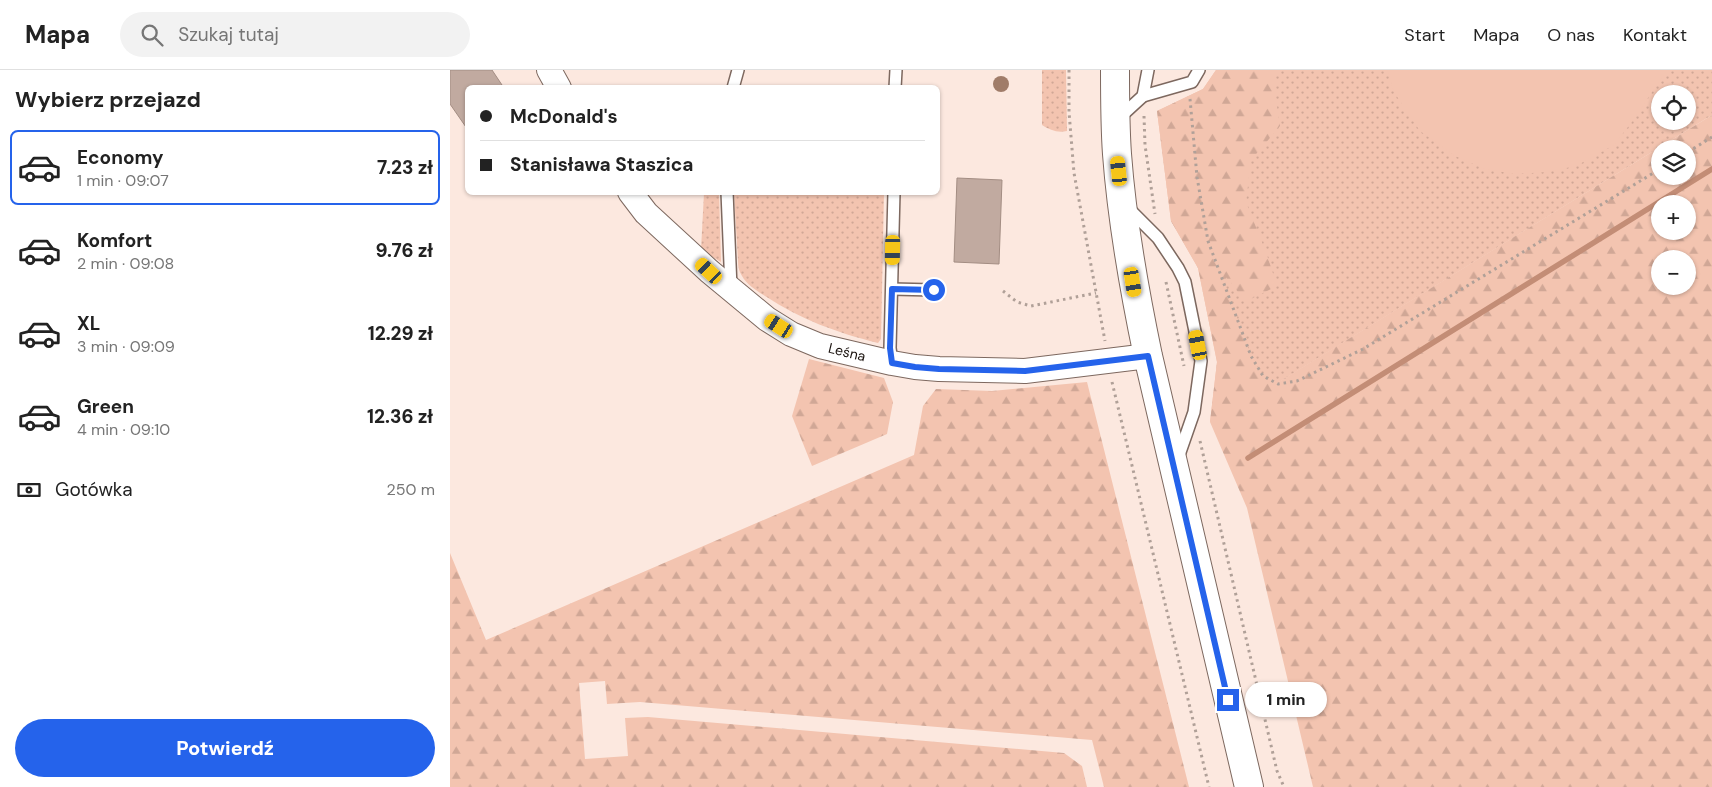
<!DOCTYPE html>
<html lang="pl">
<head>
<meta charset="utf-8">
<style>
	:root { --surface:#fff; --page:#f2f2f2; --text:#222; --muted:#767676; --line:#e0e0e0; --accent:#2563eb }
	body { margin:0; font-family:"DM Sans",sans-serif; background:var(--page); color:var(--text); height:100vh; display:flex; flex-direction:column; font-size:19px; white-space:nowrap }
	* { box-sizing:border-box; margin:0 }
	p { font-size:16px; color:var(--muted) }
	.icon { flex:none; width:28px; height:28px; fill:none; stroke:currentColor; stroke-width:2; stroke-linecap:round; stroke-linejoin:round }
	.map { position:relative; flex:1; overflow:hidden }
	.panel { display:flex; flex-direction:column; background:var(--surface); width:450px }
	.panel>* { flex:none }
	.hud { position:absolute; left:15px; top:15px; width:475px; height:110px; border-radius:8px; box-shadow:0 1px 4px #0004; display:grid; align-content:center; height:110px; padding:0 15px; background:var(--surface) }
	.fabs { position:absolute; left:1201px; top:15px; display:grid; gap:10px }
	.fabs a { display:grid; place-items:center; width:45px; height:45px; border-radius:50%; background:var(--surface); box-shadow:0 1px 4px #0004; font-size:25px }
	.end { position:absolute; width:22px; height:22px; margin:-11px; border:6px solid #2563eb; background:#fff; box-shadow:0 0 0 2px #fff }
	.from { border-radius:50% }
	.bubble { position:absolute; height:35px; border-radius:18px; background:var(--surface); box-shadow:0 1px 4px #0004; font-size:16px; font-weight:800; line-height:35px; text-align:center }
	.car { position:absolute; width:15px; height:30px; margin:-15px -8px; border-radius:6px; box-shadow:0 0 4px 1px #0007; background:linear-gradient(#f5c518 24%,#345 0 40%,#f5c518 0 76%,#345 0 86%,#f5c518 0) }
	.hud b { display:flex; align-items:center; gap:18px; height:48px; font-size:19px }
	.hud b+b { border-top:1px solid var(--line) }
	.hud i { width:12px; height:12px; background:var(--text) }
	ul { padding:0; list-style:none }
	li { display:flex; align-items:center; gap:15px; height:75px; margin:0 10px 8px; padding:0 5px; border:2px solid transparent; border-radius:8px }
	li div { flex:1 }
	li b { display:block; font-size:19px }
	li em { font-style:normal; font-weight:800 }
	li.current { border-color:var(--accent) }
	li>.icon { width:45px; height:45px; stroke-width:1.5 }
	h2 { padding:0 15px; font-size:22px; line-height:60px }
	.pay { display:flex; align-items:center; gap:12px; height:55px; padding:0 15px; font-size:19px }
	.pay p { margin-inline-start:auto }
	.cta { display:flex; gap:10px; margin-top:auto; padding:10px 15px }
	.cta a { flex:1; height:58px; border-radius:30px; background:var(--accent); color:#fff; font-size:20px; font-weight:800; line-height:58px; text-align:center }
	header { display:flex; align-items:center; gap:30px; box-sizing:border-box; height:70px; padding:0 25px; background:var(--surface); border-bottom:1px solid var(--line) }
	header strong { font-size:24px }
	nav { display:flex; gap:28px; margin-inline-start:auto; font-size:18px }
	.search { width:350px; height:45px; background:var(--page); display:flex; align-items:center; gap:12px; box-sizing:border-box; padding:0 18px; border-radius:28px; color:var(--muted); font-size:19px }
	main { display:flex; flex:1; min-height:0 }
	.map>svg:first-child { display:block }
</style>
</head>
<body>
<header>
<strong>Mapa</strong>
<div class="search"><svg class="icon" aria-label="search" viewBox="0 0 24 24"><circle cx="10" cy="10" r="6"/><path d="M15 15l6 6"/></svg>Szukaj tutaj</div>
<nav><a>Start</a><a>Mapa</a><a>O nas</a><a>Kontakt</a></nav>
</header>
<main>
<section class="panel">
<h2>Wybierz przejazd</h2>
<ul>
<li class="current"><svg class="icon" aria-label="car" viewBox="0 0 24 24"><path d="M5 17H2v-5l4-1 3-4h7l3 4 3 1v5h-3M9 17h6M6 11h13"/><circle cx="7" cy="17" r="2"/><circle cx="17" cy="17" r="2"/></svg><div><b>Economy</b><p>1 min · 09:07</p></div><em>7.23 zł</em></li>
<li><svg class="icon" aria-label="car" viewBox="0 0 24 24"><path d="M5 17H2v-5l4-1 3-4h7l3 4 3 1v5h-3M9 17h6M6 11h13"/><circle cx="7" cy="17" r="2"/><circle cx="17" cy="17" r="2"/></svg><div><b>Komfort</b><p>2 min · 09:08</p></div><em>9.76 zł</em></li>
<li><svg class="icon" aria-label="car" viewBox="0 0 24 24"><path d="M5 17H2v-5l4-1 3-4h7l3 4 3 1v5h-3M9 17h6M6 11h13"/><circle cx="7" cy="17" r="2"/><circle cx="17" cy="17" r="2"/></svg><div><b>XL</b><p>3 min · 09:09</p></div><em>12.29 zł</em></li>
<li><svg class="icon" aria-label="car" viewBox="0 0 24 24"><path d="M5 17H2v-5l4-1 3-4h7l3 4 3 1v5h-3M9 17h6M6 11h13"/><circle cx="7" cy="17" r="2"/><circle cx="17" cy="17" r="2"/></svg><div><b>Green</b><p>4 min · 09:10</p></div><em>12.36 zł</em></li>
</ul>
<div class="pay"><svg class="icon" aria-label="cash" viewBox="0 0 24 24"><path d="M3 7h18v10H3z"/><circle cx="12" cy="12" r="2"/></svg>Gotówka<p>250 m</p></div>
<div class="cta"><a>Potwierdź</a></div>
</section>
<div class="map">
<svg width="1262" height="717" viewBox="0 0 1262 717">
	<defs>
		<pattern id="grass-dots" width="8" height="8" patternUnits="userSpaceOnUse" patternTransform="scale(1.25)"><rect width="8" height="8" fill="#f3c4b0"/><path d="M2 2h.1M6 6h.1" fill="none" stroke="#d0a796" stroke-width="1.8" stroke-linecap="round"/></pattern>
		<pattern id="forest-firs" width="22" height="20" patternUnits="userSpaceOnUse" patternTransform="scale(1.25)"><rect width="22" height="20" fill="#f3c4b0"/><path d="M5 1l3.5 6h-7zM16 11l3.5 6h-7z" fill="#d0a796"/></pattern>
	</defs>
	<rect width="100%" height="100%" fill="#fce8df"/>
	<g fill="url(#grass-dots)" fill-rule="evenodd">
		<path d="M592,0h24l1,61c-10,2 -17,-1 -25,-6z"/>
		<path d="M766,0h496v45l-473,292 -29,15 7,-60 -19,-94 -27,-47 -14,-110 46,-22zM1210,24h28v27h-28z"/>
		<path d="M254,123h15l2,69 -20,-12z"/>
		<path d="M284,123h150l-3,146 -3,4c-43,-11 -76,-23 -113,-47 -8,-5 -19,-12 -23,-20 -3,-5 -4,-9 -4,-15z"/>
	</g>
	<g fill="url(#forest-firs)" fill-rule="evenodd">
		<path d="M766,0h58v17l6,39 -29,34 -5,42 21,53 10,31 -32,16 -18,-25 -3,4 27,75 12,20 14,7 435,-268v672h-399l-66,-279 -37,-86 7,-60 -19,-94 -27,-47 -14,-110 46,-22zM1210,79h28v27h-28zM1210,134h28v27h-28zM1210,189h28v27h-28z"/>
		<path d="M359,289l75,19 9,24 -6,32 -75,32 -20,-50z"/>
		<path d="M637,312l102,405h-85l-12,-47 -452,-38 -33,2 -2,-23 -26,2 6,76 43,-3 -3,-38 23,-1 416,36 18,13 5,21h-637v-234l36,87 428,-185 9,-49 13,-17 56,2z"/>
	</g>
	<path fill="#f3c4b0" d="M937,0h280l-36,53 -17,22 -38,21 -29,6 -33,2 -29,-5 -30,-13 -35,-25 -26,-39z"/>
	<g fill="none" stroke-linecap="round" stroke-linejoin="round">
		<path stroke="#c38d76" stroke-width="5.5" d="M798,388l464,-289"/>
	</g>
	<g fill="#c1aaa0" stroke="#a38d83">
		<path d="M0,0h42l12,18h-36v42l-18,-26z"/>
		<path d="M507,108l45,2 -3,84 -45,-2z"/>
	</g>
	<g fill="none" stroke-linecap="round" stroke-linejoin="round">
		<g stroke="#7d685f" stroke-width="14">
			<g id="service">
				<path d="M283,18l5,-18"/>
				<path d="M445,18l1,-18"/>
				<path d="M693,26l49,-14 7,-12"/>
				<path d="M669,48l24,-22 5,-26"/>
				<path d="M277,122l4,96"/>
				<path d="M677,137l31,31 20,30 7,14 16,79 -7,51 -16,46"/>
				<path d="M442,219l42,1"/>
				<path d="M442,293l-2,-15 4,-156"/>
			</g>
		</g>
		<g stroke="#7d685f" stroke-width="26">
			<g id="minor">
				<path d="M99,0l10,18"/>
				<path d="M180,122l16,21 63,58 58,48 24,15 29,12 72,17 23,4 24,2 86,2 123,-15"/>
			</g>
		</g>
		<g stroke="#7d685f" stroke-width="30">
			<path id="secondary" d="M665,0c0,28 0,56 2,84 5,68 17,135 31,202l101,431"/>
		</g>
		<g stroke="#b0a098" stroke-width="3" stroke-dasharray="2.5 4" stroke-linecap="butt">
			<path d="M619,0v42l5,61 31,168"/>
			<path d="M740,29l7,78 11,64 43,115 12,20 15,8 19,-3 66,-32 297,-180"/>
			<path d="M694,46l1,29 10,69"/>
			<path d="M1238,82l24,-15"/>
			<path d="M716,212l18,84"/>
			<path d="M553,221l14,11 14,4 65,-13"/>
			<path d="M662,312l97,405"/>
			<path d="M750,371l77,330 7,16"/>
		</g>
		<use href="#service" stroke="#fff" stroke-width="11"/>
		<use href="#minor" stroke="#fff" stroke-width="24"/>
		<use href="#secondary" stroke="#fff" stroke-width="28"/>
	</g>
	<circle fill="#a07c69" cx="551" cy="14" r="8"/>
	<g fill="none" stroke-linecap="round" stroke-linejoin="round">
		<path stroke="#2563eb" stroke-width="6" d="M484,220l-42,-1 -2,59 2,15 23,4 24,2 86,2 123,-15 80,344"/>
	</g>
	<g text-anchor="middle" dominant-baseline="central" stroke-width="4" stroke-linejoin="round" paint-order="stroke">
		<g font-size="14" fill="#18100c" stroke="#fff">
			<text transform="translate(397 282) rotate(14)">Leśna</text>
		</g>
	</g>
</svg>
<div class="fabs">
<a><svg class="icon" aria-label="locate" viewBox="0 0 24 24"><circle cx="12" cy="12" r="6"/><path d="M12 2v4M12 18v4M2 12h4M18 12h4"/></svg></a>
<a><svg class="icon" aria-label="layers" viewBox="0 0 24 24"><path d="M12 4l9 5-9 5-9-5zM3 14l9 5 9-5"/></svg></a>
<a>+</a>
<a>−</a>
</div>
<i class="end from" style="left:484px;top:220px"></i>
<i class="end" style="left:778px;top:630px"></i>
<div class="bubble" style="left:795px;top:612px;width:82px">1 min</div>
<i class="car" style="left:669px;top:101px;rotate:354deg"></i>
<i class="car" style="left:443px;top:180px;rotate:181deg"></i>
<i class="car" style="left:259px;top:201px;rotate:313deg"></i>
<i class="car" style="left:683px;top:212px;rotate:171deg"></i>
<i class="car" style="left:329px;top:256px;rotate:302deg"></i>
<i class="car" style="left:748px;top:275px;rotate:349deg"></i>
<div class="hud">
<b><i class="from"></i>McDonald's</b>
<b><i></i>Stanisława Staszica</b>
</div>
</div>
</main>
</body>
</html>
